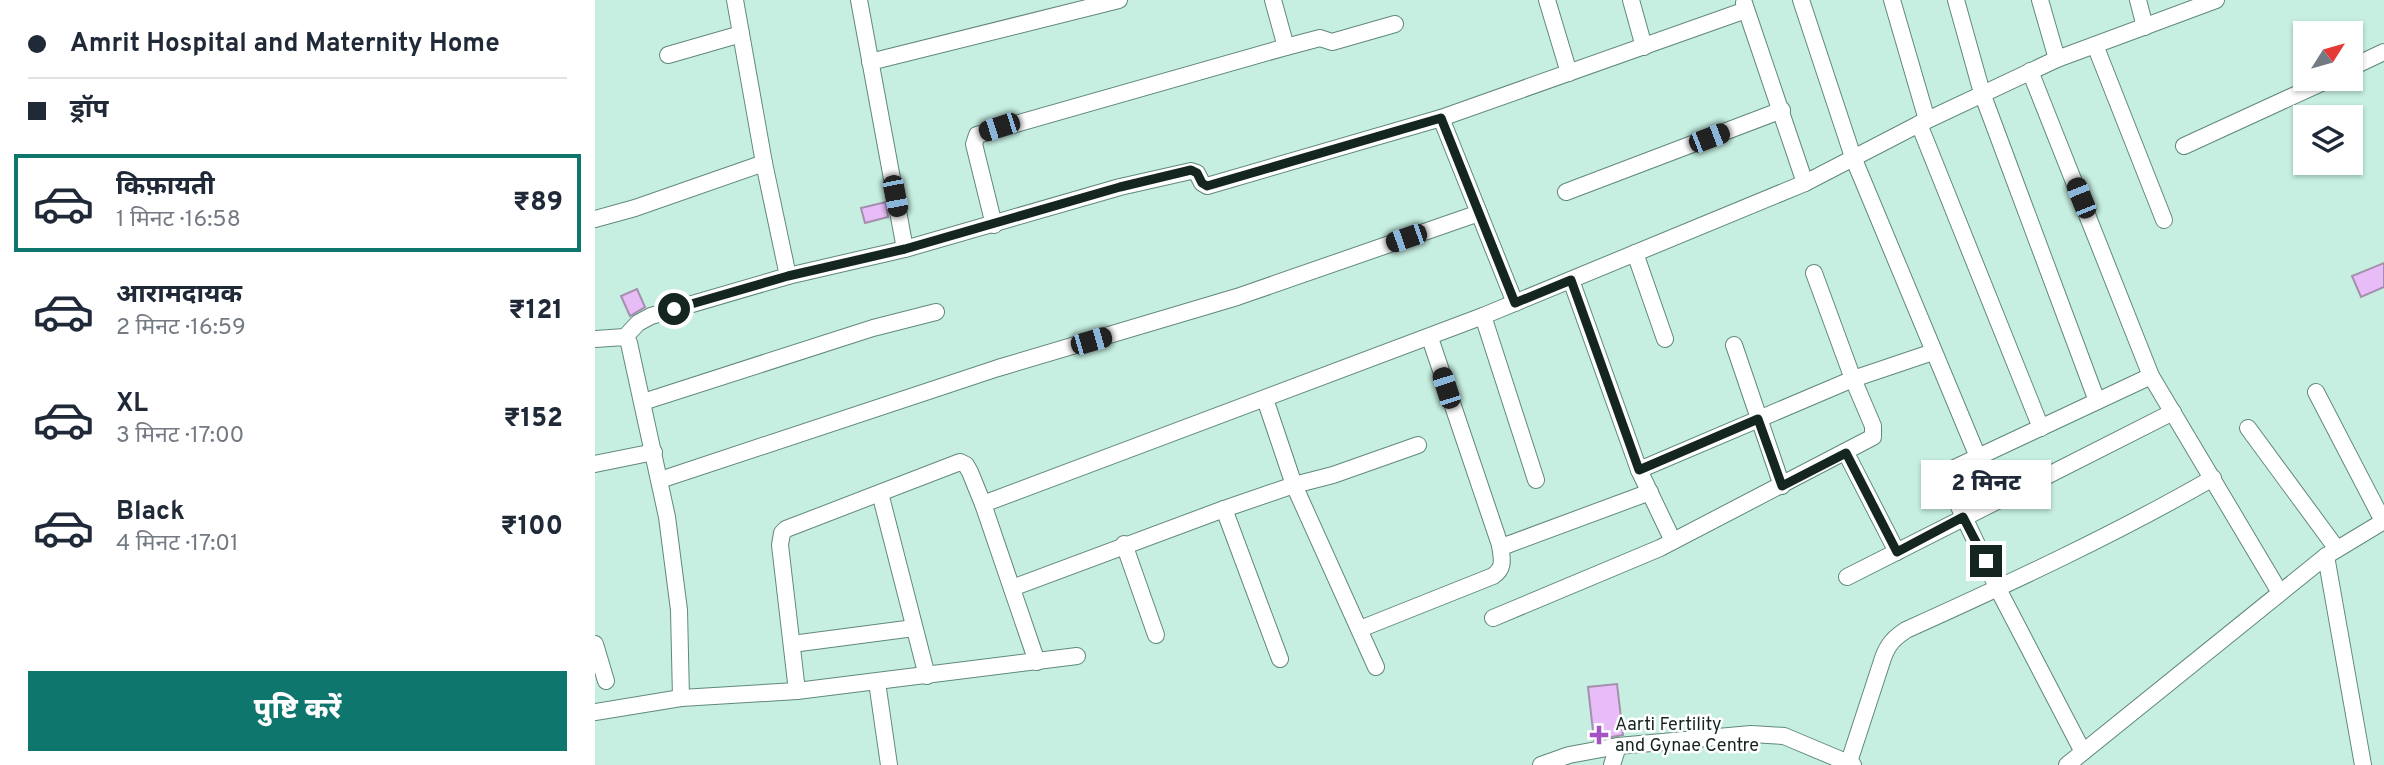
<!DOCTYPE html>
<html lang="hi">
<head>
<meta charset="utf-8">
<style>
	:root { --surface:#fff; --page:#f2f2f3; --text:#1f2937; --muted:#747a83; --line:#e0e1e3; --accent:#0f766e }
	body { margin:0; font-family:Overpass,"Noto Sans Devanagari",sans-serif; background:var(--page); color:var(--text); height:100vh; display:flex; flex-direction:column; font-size:26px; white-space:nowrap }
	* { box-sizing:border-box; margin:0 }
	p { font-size:23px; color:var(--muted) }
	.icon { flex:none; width:38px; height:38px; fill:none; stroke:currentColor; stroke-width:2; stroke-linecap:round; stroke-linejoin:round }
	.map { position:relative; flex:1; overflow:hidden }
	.panel { display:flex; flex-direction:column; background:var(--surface); width:595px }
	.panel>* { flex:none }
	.banner { display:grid; align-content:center; height:154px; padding:0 28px; background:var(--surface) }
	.needle { width:46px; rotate:53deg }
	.buttons { position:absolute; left:1698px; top:21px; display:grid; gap:14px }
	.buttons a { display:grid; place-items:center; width:70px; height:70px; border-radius:0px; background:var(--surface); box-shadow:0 2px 5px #0004; font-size:35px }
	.end { position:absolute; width:32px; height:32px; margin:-16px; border:9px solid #152520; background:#fff; box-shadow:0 0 0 4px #fff }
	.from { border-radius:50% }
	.bubble { position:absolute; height:49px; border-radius:0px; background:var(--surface); box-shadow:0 2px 5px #0004; font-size:23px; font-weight:800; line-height:49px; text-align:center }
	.car { position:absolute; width:21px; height:42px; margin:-21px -10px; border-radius:9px; box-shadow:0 0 5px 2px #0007; background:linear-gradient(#222 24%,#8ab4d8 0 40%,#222 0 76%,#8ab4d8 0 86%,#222 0) }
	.banner b { display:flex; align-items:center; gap:24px; height:66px; font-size:26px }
	.banner b+b { border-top:2px solid var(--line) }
	.banner i { width:18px; height:18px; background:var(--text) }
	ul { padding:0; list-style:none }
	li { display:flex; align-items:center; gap:21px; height:98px; margin:0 14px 10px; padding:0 14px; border:4px solid transparent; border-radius:0px }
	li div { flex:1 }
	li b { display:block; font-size:26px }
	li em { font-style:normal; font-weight:800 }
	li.on { border-color:var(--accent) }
	li>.icon { width:63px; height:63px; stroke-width:1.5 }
	.button { display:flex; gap:14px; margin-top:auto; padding:14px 28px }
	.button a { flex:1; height:80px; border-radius:0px; background:var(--accent); color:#fff; font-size:28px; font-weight:800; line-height:80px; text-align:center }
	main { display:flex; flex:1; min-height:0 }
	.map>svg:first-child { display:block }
</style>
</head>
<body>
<main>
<section class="panel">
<div class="banner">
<b><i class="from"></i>Amrit Hospital and Maternity Home</b>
<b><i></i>ड्रॉप</b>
</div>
<ul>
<li class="on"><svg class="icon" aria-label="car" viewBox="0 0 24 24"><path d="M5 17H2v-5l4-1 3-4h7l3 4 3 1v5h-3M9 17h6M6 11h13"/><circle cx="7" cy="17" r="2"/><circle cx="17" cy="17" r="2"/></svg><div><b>किफ़ायती</b><p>1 मिनट · 16:58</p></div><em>₹89</em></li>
<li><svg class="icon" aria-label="car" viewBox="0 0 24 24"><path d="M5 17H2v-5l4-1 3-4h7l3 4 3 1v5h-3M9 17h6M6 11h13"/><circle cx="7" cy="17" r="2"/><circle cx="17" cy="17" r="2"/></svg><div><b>आरामदायक</b><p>2 मिनट · 16:59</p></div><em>₹121</em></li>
<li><svg class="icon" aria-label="car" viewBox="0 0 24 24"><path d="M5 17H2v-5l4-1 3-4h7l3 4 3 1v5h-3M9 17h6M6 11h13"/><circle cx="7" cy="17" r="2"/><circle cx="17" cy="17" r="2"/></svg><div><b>XL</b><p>3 मिनट · 17:00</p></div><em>₹152</em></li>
<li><svg class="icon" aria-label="car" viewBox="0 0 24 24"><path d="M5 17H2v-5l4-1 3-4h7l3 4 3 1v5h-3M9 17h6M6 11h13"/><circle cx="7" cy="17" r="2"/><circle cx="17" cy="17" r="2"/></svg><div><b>Black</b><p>4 मिनट · 17:01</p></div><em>₹100</em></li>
</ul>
<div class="button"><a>पुष्टि करें</a></div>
</section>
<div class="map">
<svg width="1789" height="765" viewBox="0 0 1789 765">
	<rect width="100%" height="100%" fill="#c6efe2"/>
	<g fill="#e7bcf7" stroke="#a490ac" stroke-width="2">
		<path d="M291,202l2,15 -23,6 -4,-15z"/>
		<path d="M1789,263v24l-23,10 -9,-21z"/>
		<path d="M42,289l8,18 -15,9 -9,-20z"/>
		<path d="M1022,684l6,51 -29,5 -6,-53z"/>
	</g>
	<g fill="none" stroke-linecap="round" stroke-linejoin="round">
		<g stroke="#61887c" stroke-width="18">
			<g id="street">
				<path d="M140,0l29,163 24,113"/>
				<path d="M264,0l46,249"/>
				<path d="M678,0l13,47"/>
				<path d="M952,0l22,73"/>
				<path d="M1036,0l13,47"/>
				<path d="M1206,0l52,157 125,300"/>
				<path d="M1297,0l35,120"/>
				<path d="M1361,0l26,93 115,308"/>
				<path d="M1445,0l17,59"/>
				<path d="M1543,0l7,27"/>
				<path d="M1149,3l61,180"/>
				<path d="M1500,45l69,175"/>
				<path d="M73,55l73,-21"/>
				<path d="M275,62l249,-62"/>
				<path d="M1755,68l34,-16"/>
				<path d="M1435,71l121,305 128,215"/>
				<path d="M846,118l74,185"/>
				<path d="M1324,124l122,304"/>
				<path d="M1589,146l146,-67"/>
				<path d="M971,192l216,-82"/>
				<path d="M0,219l40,-11 129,-45"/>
				<path d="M399,225l-20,-81 3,-9 309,-88 34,-9 12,4 63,-18"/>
				<path d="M1040,253l30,86"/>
				<path d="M976,280l68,190 34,71"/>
				<path d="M888,316l53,164"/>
				<path d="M30,337l13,-14 13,-7 137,-40 117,-27 215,-62 71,-16 6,2 5,10 5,3 234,-68 305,-108"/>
				<path d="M835,338l70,207h7l143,-53"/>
				<path d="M0,339l30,-2 4,6 38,174 12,93 2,88"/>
				<path d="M1139,345l48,141"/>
				<path d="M1721,392l67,129"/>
				<path d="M670,399l29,86 82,182"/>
				<path d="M48,402l230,-74 63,-16"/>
				<path d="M1653,428l89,121"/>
				<path d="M1251,453l51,99"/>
				<path d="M0,464l59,-12"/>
				<path d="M1044,470l214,-91 80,-27"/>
				<path d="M65,480l338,-112 239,-71 242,-84"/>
				<path d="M285,493l47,183"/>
				<path d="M388,504l500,-188 322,-133 114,-59 138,-65 159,-59"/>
				<path d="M629,509l56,150"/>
				<path d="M529,544l32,91"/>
				<path d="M1731,556l37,209"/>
				<path d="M1252,577l326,-165"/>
				<path d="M417,588l212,-79 70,-24 39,-10 85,-30"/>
				<path d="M898,618l167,-70 213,-111v-11l-20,-47 -39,-106"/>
				<path d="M765,629l133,-53c12,-8 9,-17 7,-31"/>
				<path d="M0,644l11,37"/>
				<path d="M197,644l122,-16"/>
				<path d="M282,682l12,83"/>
				<path d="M202,691l-17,-146 2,-12 4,-4 174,-67 6,3 4,7 13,32 54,158"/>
				<path d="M0,712l86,-14 116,-7 280,-35"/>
				<path d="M1488,752l-85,-163 -52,-110v-7l205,-96"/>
				<path d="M1254,762l34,-104c5,-14 11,-20 23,-28 104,-47 208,-95 307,-152"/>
				<path d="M946,765l28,-10 49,-9 133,-12 33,2 69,29"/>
				<path d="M1017,765l6,-19"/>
				<path d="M1472,765l259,-209 58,-35"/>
			</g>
		</g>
		<use href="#street" stroke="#fff" stroke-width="16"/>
	</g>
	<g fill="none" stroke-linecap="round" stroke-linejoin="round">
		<path stroke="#152520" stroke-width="9" d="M79,309l114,-33 117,-27 215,-62 71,-17 6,3 5,10 5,3 234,-68 74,185 56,-23 68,190 119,-51 24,67 64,-33 51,99 66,-35 23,44"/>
	</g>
	<path fill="#a553c2" stroke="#fff" stroke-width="2.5" d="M1000.5 724.5h7v7h7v7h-7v7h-7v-7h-7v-7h7z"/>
	<g text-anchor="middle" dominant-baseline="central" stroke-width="5" stroke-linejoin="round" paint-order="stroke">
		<g font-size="18" fill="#152520" stroke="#fff" text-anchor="start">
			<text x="1020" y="725">Aarti Fertility<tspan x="1020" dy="21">and Gynae Centre</tspan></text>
		</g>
	</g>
</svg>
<div class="buttons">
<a><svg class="needle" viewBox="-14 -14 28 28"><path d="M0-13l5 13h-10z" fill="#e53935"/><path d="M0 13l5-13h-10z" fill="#747a83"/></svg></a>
<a><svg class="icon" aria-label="layers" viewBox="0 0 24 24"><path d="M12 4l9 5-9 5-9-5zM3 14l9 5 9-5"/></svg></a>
</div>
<i class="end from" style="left:79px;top:309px"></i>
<i class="end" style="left:1391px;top:561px"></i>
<div class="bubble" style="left:1326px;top:460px;width:130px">2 मिनट</div>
<i class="car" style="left:404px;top:127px;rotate:252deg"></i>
<i class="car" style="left:1114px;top:138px;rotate:69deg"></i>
<i class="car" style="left:300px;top:196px;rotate:169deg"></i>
<i class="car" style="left:1486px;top:198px;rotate:338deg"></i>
<i class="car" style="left:811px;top:238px;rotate:251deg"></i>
<i class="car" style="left:496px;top:341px;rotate:74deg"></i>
<i class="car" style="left:851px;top:388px;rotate:342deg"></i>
</div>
</main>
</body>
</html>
